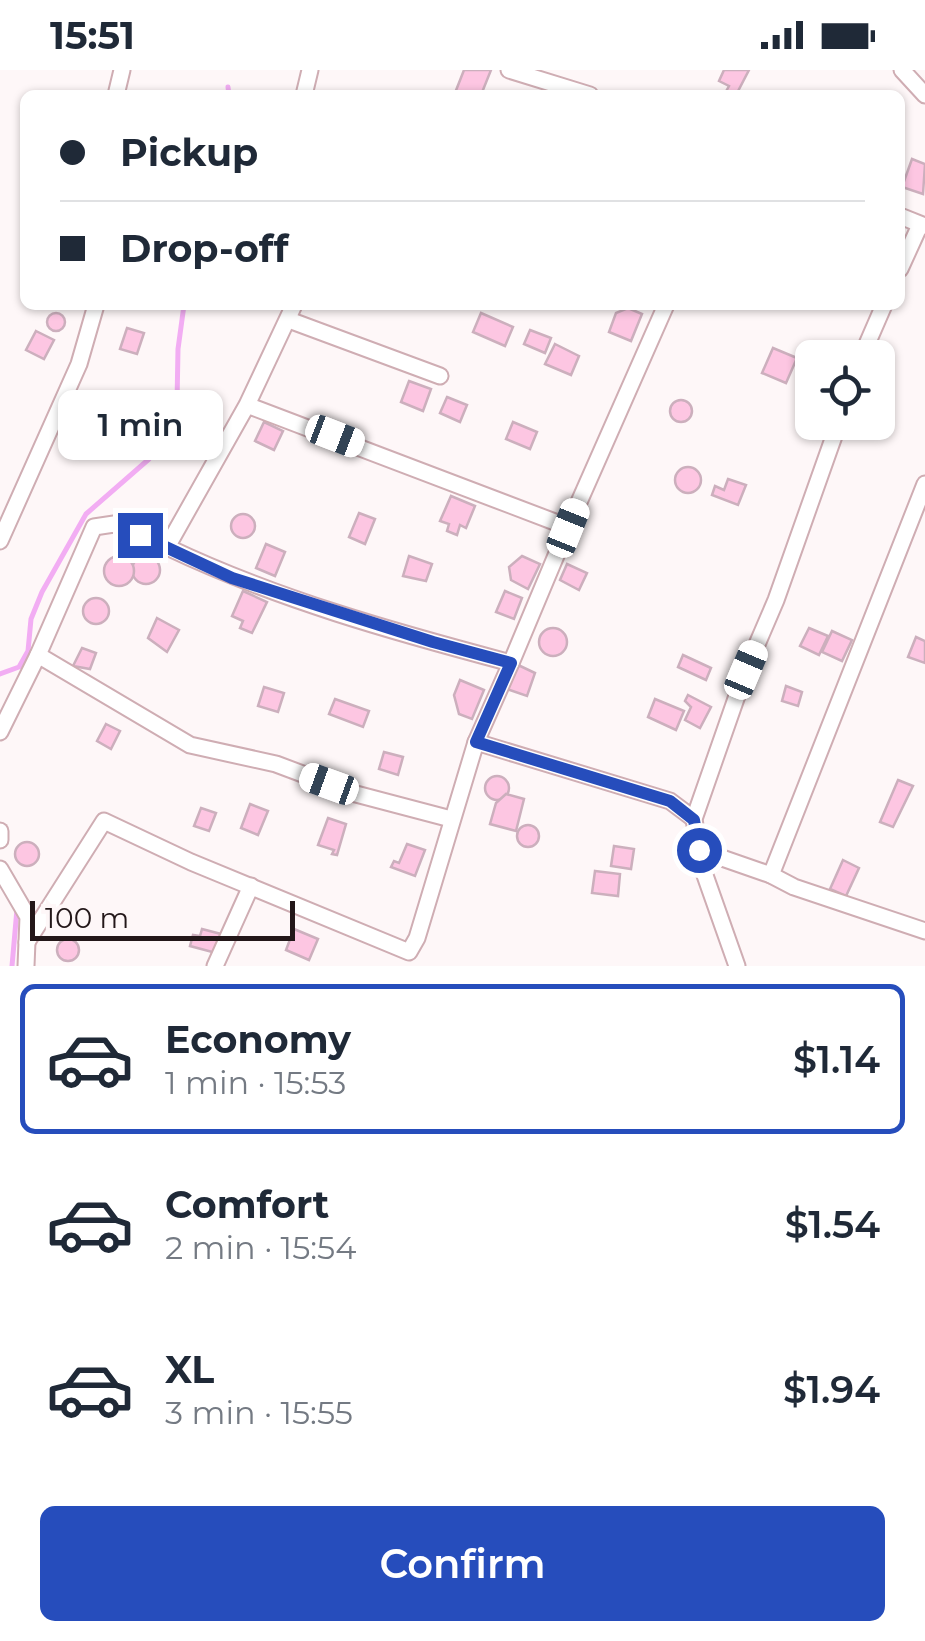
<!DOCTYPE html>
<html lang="en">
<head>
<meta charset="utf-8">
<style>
	:root { --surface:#fff; --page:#f6f6f7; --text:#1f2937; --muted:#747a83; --line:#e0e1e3; --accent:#264dbc }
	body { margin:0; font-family:Montserrat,sans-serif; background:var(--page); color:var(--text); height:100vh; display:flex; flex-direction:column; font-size:38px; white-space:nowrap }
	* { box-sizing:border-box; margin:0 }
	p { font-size:32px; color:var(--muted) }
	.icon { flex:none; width:55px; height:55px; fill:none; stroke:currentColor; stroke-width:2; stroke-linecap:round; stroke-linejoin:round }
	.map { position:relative; height:896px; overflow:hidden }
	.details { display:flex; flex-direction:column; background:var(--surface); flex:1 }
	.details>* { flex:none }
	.guide { position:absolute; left:20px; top:20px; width:885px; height:220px; border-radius:15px; box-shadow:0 2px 8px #0004; display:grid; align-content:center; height:220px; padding:0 40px; background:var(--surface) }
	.buttons { position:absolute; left:795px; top:270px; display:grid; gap:20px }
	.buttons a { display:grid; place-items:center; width:100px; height:100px; border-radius:15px; background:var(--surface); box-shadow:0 2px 8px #0004; font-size:50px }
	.scale { position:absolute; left:30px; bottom:25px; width:265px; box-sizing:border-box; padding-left:10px; border:5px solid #231719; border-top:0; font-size:28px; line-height:35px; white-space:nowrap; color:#231719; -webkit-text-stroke:8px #fef7f8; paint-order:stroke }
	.end { position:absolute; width:45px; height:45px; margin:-22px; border:12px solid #264dbc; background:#fff; box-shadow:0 0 0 5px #fff }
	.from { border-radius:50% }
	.bubble { position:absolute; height:70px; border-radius:15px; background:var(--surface); box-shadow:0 2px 8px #0004; font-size:32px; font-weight:600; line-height:70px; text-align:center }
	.car { position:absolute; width:30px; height:60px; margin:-30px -15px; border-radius:12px; box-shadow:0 0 8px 2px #0007; background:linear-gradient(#fff 24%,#345 0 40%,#fff 0 76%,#345 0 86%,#fff 0) }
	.guide b { display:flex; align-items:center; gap:35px; height:95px; font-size:38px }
	.guide b+b { border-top:2px solid var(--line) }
	.guide i { width:25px; height:25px; background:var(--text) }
	ul { padding:18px 0 0; list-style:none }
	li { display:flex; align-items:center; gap:30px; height:150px; margin:0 20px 15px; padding:0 20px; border:5px solid transparent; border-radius:15px }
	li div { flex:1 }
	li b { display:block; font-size:38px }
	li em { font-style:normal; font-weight:600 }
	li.on { border-color:var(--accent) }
	li>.icon { width:90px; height:90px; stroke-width:1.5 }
	.primary-button { display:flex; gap:20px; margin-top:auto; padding:20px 40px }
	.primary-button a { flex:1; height:115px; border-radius:15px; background:var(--accent); color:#fff; font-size:40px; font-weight:600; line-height:115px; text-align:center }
	.status { display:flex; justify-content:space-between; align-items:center; height:70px; padding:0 50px; background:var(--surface); direction:ltr }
	.status svg { height:28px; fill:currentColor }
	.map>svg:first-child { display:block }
</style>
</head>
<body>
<div class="status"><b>15:51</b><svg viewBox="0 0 49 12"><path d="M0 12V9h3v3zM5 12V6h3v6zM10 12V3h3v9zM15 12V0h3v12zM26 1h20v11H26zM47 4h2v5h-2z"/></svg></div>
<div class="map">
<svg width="925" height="896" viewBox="0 0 925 896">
	<rect width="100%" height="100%" fill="#fef7f8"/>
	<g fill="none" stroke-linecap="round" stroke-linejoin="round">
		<g stroke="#f2adf3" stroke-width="5">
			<path d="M228,17l1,8"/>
			<path d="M0,604l19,-7 9,-16 3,-32 11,-27 44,-78 63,-55 22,-27 6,-29 1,-54 6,-44"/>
			<path d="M12,896l5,-57"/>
		</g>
	</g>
	<g fill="#fdc6e2" stroke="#ccafbd" stroke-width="2.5">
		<path d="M464,0h27l-10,25 -26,-2z"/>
		<path d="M724,0h25l-13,25h-12l5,-9 -10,-5z"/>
		<path d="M912,89l13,5 -2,30 -21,-7z"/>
		<path d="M628,238l14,6 -11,27 -22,-9 7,-19z"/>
		<circle cx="56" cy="252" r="9"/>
		<path d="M481,243l32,14 -8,19 -32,-14z"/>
		<path d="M127,258l17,5 -7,21 -17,-5z"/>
		<path d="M530,260l21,8 -6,15 -21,-9z"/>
		<path d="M36,261l18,9 -10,19 -18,-9z"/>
		<path d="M555,274l24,12 -8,19 -26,-11z"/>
		<path d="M773,278l24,10 -11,25 -24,-10z"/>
		<path d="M409,311l22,8 -8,22 -22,-9z"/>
		<path d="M447,327l20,8 -7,17 -20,-9z"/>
		<circle cx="681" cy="341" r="11"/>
		<path d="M79,350l10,6 2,10 7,5 -10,15 -23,-15z"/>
		<path d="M264,352l19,9 -9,19 -19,-9z"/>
		<path d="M513,352l24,10 -7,17 -24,-10z"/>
		<circle cx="688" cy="410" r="13"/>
		<path d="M728,409l18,6 -8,20 -26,-10 3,-9 9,4z"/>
		<path d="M451,426l24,10 -9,22 -6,-3 -3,10 -10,-4 2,-7 -9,-3z"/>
		<path d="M359,443l16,6 -10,25 -16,-7z"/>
		<circle cx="243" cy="456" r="12"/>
		<path d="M266,474l19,8 -10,24 -19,-8z"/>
		<circle cx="146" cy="500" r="14"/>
		<path d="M409,486l23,8 -6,17 -23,-5z"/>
		<path d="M522,486l18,8 -12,25 -17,-9 -2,-13z"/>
		<circle cx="119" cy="501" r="15"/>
		<path d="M567,494l20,9 -8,17 -19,-10z"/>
		<path d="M243,521l24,11 -15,31 -12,-5 3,-7 -11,-5z"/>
		<path d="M505,521l17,7 -8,21 -18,-7z"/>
		<circle cx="96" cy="541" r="13"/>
		<path d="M157,548l22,12 -12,22 -19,-14z"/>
		<circle cx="553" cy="572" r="14"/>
		<path d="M809,558l19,8 -9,19 -19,-9z"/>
		<path d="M832,561l20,9 -10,21 -20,-9z"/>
		<path d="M916,567l9,4v22l-17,-6z"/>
		<path d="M82,578l14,5 -6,16 -17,-3z"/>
		<path d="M683,585l28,13 -5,12 -28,-13z"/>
		<path d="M516,594l19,9 -8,23 -23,-8z"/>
		<path d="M460,610l24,10 -12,29 -13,-5 -5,-19z"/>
		<path d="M786,616l16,6 -4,14 -16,-5z"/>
		<path d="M264,617l20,6 -6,19 -20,-6z"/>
		<path d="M688,625l23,12 -11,21 -15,-8 6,-13 -6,-6z"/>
		<path d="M335,629l34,12 -6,16 -34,-13z"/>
		<path d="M655,629l29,12 -8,19 -28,-13z"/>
		<path d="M106,654l14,7 -9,18 -14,-8z"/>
		<path d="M384,682l19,5 -5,18 -19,-6z"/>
		<circle cx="497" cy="718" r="12"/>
		<path d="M898,710l15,6 -20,41 -13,-5z"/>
		<path d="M506,724l18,5 -8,32 -26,-7 6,-21z"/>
		<path d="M250,734l18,7 -10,24 -17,-7z"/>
		<path d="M201,738l15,5 -7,18 -15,-5z"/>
		<path d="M328,748l18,6 -9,31 -5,-1 2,-4 -16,-5z"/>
		<circle cx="528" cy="766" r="11"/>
		<circle cx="27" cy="784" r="12"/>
		<path d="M407,774l18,6 -10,26 -24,-9 3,-6 5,2z"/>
		<path d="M614,776l20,3 -3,20 -20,-3z"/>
		<path d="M843,790l16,8 -13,28 -16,-7z"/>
		<path d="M595,801l25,3 -2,22 -26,-3z"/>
		<path d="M202,859l19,5 -5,19 -26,-7 3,-11 7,1z"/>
		<path d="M294,859l24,10 -9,21 -23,-10z"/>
		<circle cx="68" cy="880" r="11"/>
	</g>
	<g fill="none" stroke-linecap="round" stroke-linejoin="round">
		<g stroke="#cfadb3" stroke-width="19">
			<g id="minor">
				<path d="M509,0l81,25"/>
				<path d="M902,0l23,25"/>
				<path d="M116,25l6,-25"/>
				<path d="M304,25l6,-25"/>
				<path d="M900,146l25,10"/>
				<path d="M900,199l20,-44"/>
				<path d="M289,250l151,56"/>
				<path d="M861,288l23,-53"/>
				<path d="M247,335l321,122 -57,136c-117,-31 -235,-64 -344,-116l80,-142 47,-100"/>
				<path d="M568,457l98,-222"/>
				<path d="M0,471l79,-177 17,-59"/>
				<path d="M167,477l-53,-23 -20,3 -56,128 152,90 86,19 80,30 95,25"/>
				<path d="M0,662l38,-77"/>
				<path d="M476,672l194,59 24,18"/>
				<path d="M0,761v9"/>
				<path d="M699,780l72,25 154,-391"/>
				<path d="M0,799l28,48 -2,49"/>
				<path d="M771,805l23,12 131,44"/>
				<path d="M27,872l77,-121 87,41 218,90 8,-14 59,-196 35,-79"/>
				<path d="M215,896l36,-80"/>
				<path d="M737,896l-36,-102 -7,-45 52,-149 30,-70 63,-178"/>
			</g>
		</g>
		<use href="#minor" stroke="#fff" stroke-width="15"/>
	</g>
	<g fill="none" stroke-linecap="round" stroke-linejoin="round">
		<path stroke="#264dbc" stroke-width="12" d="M140,465l92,43 201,64 78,21 -35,79 194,59 24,19 5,30"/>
	</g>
</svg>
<div class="buttons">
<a><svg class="icon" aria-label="locate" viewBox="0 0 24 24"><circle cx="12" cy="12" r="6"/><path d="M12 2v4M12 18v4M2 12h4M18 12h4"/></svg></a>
</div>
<div class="scale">100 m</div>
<i class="end from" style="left:699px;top:780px"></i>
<i class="end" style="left:140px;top:465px"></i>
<div class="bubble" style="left:58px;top:320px;width:165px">1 min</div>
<i class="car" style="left:335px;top:366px;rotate:111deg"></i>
<i class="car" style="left:568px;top:458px;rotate:22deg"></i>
<i class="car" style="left:746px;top:600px;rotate:23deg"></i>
<i class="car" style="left:329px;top:714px;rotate:290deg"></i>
<div class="guide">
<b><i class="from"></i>Pickup</b>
<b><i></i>Drop-off</b>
</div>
</div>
<section class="details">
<ul>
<li class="on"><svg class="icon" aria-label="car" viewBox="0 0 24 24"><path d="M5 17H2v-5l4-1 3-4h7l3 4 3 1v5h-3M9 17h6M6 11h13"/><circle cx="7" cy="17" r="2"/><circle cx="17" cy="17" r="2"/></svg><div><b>Economy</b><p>1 min · 15:53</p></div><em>$1.14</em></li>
<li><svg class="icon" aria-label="car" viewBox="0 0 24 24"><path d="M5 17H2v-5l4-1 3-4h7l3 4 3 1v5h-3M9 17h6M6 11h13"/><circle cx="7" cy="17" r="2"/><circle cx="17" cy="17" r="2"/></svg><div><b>Comfort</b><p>2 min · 15:54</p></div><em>$1.54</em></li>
<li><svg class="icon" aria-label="car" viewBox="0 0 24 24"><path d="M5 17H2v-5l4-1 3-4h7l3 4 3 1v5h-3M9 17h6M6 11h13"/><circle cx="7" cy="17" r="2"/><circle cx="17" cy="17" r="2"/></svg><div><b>XL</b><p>3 min · 15:55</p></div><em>$1.94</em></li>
</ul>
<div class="primary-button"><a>Confirm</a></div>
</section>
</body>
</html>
